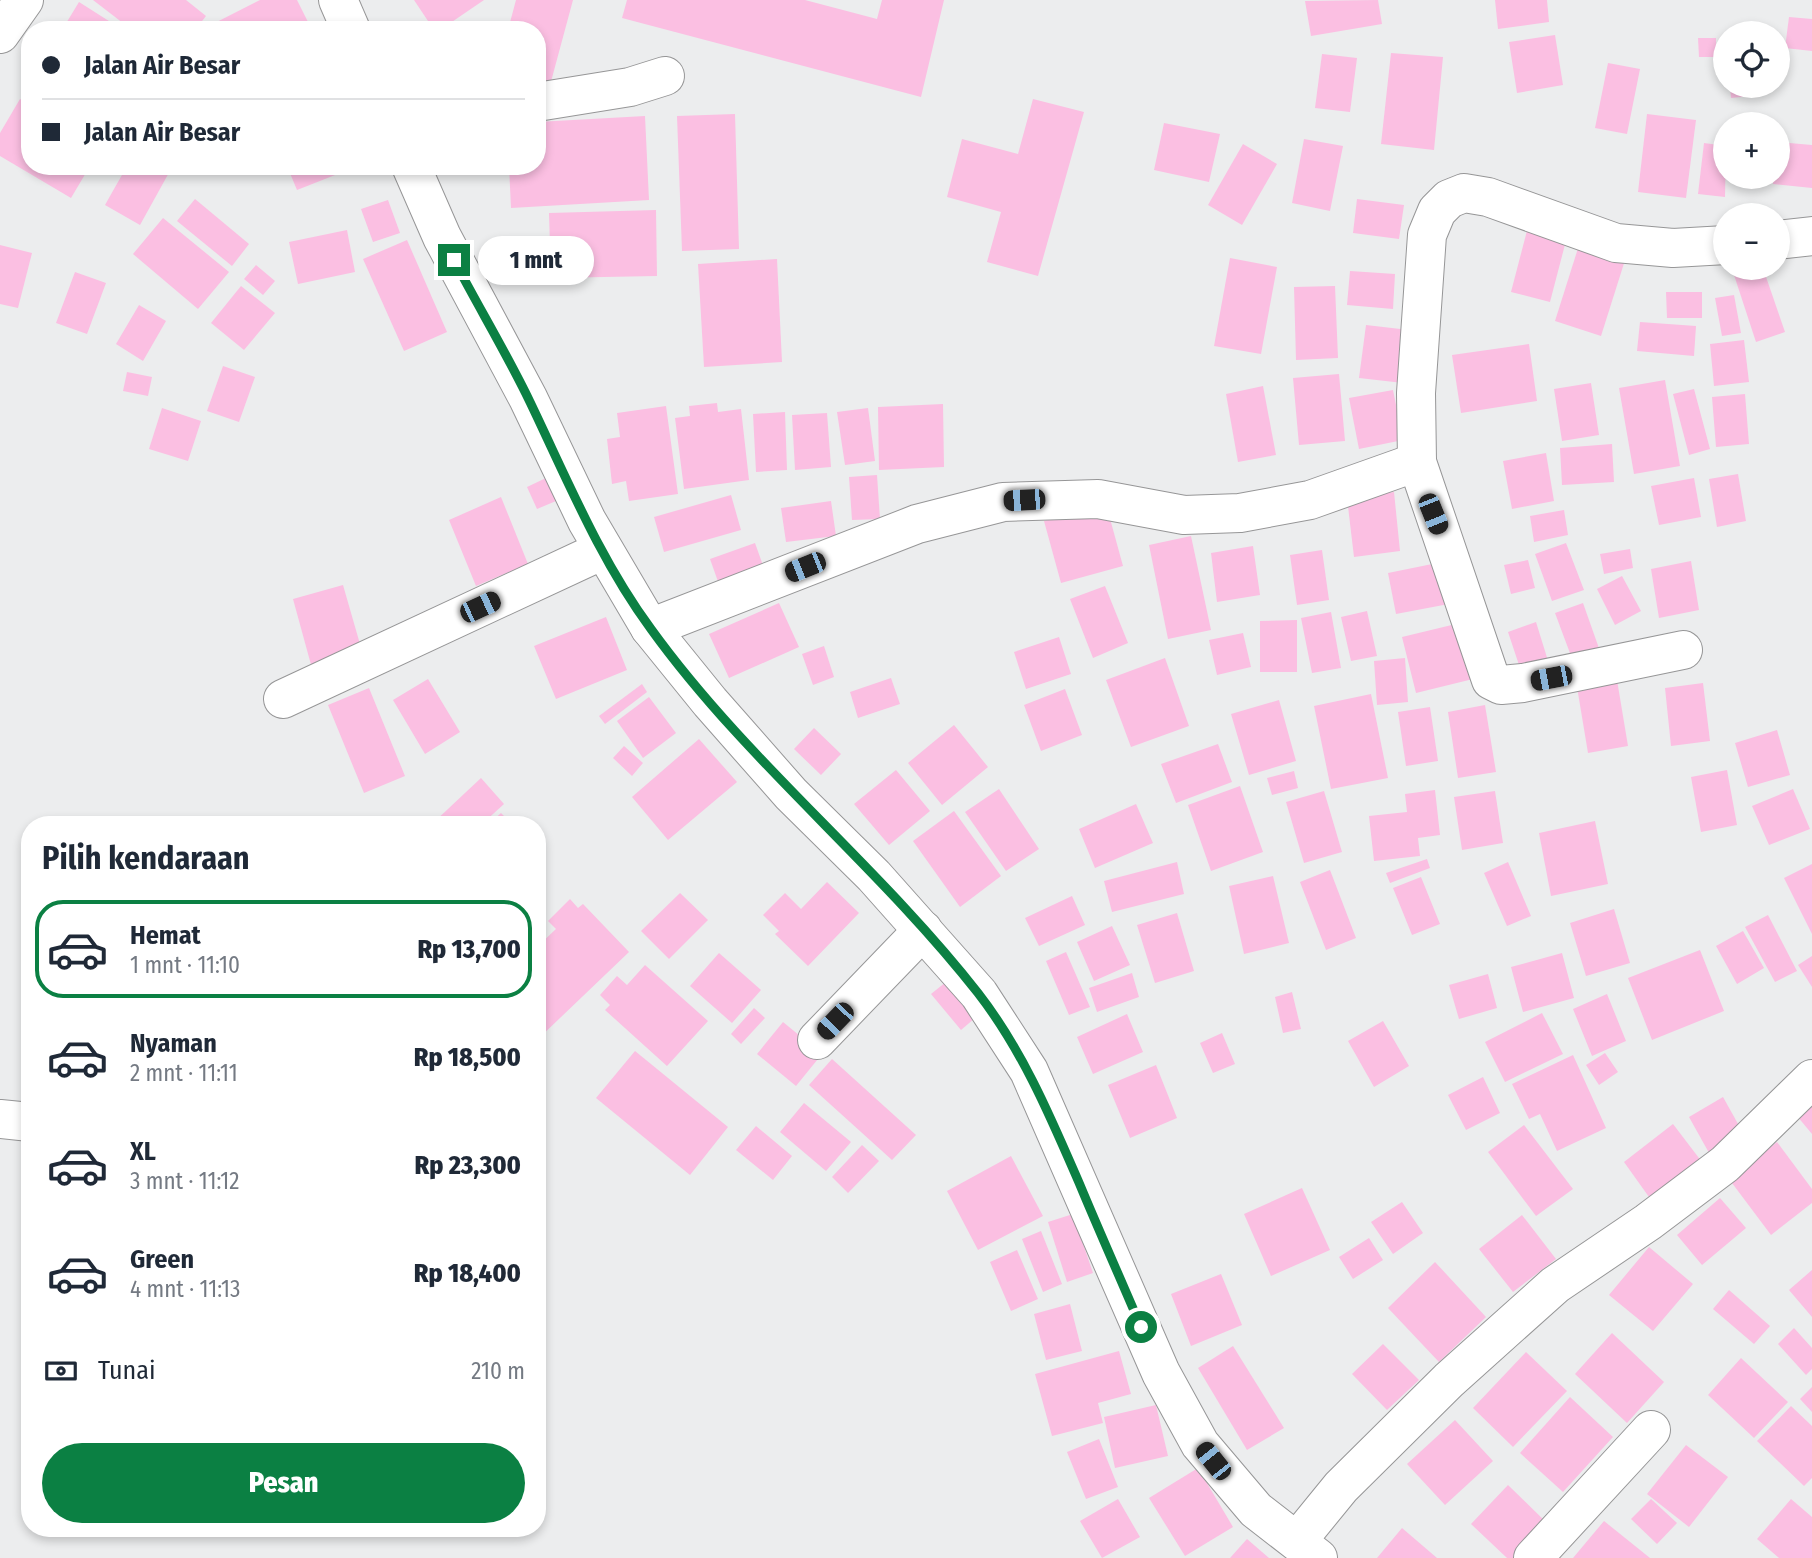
<!DOCTYPE html>
<html lang="id">
<head>
<meta charset="utf-8">
<style>
	:root { --surface:#fff; --page:#f6f6f7; --text:#1f2937; --muted:#747a83; --line:#e0e1e3; --accent:#0b8043 }
	body { margin:0; font-family:"Fira Sans Condensed",sans-serif; background:var(--page); color:var(--text); height:100vh; display:flex; flex-direction:column; font-size:26px; white-space:nowrap }
	* { box-sizing:border-box; margin:0 }
	p { font-size:23px; color:var(--muted) }
	.icon { flex:none; width:38px; height:38px; fill:none; stroke:currentColor; stroke-width:2; stroke-linecap:round; stroke-linejoin:round }
	.map { position:relative; flex:1; overflow:hidden }
	.side { position:absolute; left:21px; top:816px; width:525px; height:721px; display:flex; flex-direction:column; background:var(--surface); border-radius:28px; box-shadow:0 4px 10px #0003 }
	.side>* { flex:none }
	.banner { position:absolute; left:21px; top:21px; width:525px; height:154px; border-radius:28px; box-shadow:0 4px 10px #0003; display:grid; align-content:center; height:154px; padding:0 21px; background:var(--surface) }
	.buttons { position:absolute; left:1713px; top:21px; display:grid; gap:14px }
	.buttons a { display:grid; place-items:center; width:77px; height:77px; border-radius:50%; background:var(--surface); box-shadow:0 4px 10px #0003; font-size:35px }
	.end { position:absolute; width:32px; height:32px; margin:-16px; border:9px solid #0b8043; background:#fff; box-shadow:0 0 0 4px #fff }
	.from { border-radius:50% }
	.bubble { position:absolute; height:49px; border-radius:24px; background:var(--surface); box-shadow:0 4px 10px #0003; font-size:23px; font-weight:800; line-height:49px; text-align:center }
	.car { position:absolute; width:21px; height:42px; margin:-21px -10px; border-radius:9px; box-shadow:0 0 5px 2px #0007; background:linear-gradient(#222 24%,#8ab4d8 0 40%,#222 0 76%,#8ab4d8 0 86%,#222 0) }
	.banner b { display:flex; align-items:center; gap:24px; height:66px; font-size:26px }
	.banner b+b { border-top:2px solid var(--line) }
	.banner i { width:18px; height:18px; background:var(--text) }
	ul { padding:0; list-style:none }
	li { display:flex; align-items:center; gap:21px; height:98px; margin:0 14px 10px; padding:0 7px; border:4px solid transparent; border-radius:28px }
	li div { flex:1 }
	li b { display:block; font-size:26px }
	li em { font-style:normal; font-weight:800 }
	li.current { border-color:var(--accent) }
	li>.icon { width:63px; height:63px; stroke-width:1.5 }
	h2 { padding:0 21px; font-size:32px; line-height:84px }
	.pay { display:flex; align-items:center; gap:18px; height:77px; padding:0 21px; font-size:26px }
	.pay p { margin-inline-start:auto }
	.button { display:flex; gap:14px; margin-top:auto; padding:14px 21px }
	.button a { flex:1; height:80px; border-radius:42px; background:var(--accent); color:#fff; font-size:28px; font-weight:800; line-height:80px; text-align:center }
	.map>svg:first-child { display:block }
</style>
</head>
<body>
<div class="map">
<svg width="1812" height="1558" viewBox="0 0 1812 1558">
	<rect width="100%" height="100%" fill="#ecedee"/>
	<g fill="#fbbfe2">
		<path d="M93,0h93l20,16 -11,14h-63z"/>
		<path d="M260,0h37l15,30h-111z"/>
		<path d="M414,0h70l-44,30h-6z"/>
		<path d="M516,0h57l-24,89 -12,-3v-56h-29z"/>
		<path d="M627,0h178l72,19 5,-19h62l-23,97 -299,-79z"/>
		<path d="M1378,0l4,24 -71,12 -6,-35z"/>
		<path d="M1495,0h52l2,22 -51,7z"/>
		<path d="M79,2l44,28h-61z"/>
		<path d="M1789,17l23,2v32l-27,-3z"/>
		<path d="M1555,35l8,50 -46,8 -8,-51z"/>
		<path d="M1698,38h18v19h-17z"/>
		<path d="M1391,53l52,4 -9,93 -53,-6z"/>
		<path d="M1322,54l35,4 -7,54 -35,-4z"/>
		<path d="M1608,63l32,6 -13,65 -32,-6z"/>
		<path d="M1730,86h29l2,9 -30,3z"/>
		<path d="M20,99l10,6v61h60l-19,32 -71,-42v-23z"/>
		<path d="M1033,99l51,13 -46,164 -51,-14 14,-50 -54,-15 15,-58 56,15z"/>
		<path d="M735,114l4,135 -57,2 -5,-135z"/>
		<path d="M1647,114l49,6 -10,78 -48,-6z"/>
		<path d="M645,116l4,84 -138,8 -2,-42h28v-44z"/>
		<path d="M1164,123l56,11 -11,48 -55,-12z"/>
		<path d="M1304,139l39,7 -13,65 -38,-8z"/>
		<path d="M1778,142l34,3v43l-39,-4 1,-7h4z"/>
		<path d="M1704,143l22,3 -1,51 -27,-3z"/>
		<path d="M1243,144l34,20 -35,61 -34,-20z"/>
		<path d="M127,166h40l4,3 -31,56 -35,-20z"/>
		<path d="M287,166h71l-61,24z"/>
		<path d="M195,199l54,45 -17,22 -55,-45z"/>
		<path d="M1357,199l47,6 -5,34 -46,-6z"/>
		<path d="M388,200l12,33 -27,9 -12,-33z"/>
		<path d="M656,210l1,66 -106,2 -2,-65z"/>
		<path d="M163,218l66,54 -31,37 -65,-55z"/>
		<path d="M1529,223l39,10 -18,69 -39,-10z"/>
		<path d="M347,230l8,42 -57,12 -9,-42z"/>
		<path d="M407,240l40,92 -43,19 -41,-92z"/>
		<path d="M1580,242l46,15 -25,79 -46,-15z"/>
		<path d="M0,245l32,8 -14,55 -18,-4z"/>
		<path d="M1230,258l47,9 -16,87 -47,-8z"/>
		<path d="M777,259l5,103 -78,5 -6,-103z"/>
		<path d="M256,265l19,16 -12,14 -19,-16z"/>
		<path d="M1753,268h10l22,64 -29,10 -22,-67z"/>
		<path d="M1350,271l45,3 -2,35 -46,-4z"/>
		<path d="M75,272l31,11 -19,51 -31,-11z"/>
		<path d="M241,286l34,27 -31,37 -33,-27z"/>
		<path d="M1335,286l3,72 -42,2 -2,-73z"/>
		<path d="M1666,292h36v26h-35z"/>
		<path d="M1734,295l7,38 -19,3 -7,-38z"/>
		<path d="M139,305l27,16 -23,40 -27,-17z"/>
		<path d="M1640,322l56,4 -2,30 -57,-5z"/>
		<path d="M1366,325l43,5 -6,53 -44,-5z"/>
		<path d="M1744,340l5,42 -35,4 -4,-42z"/>
		<path d="M1529,344l8,57 -76,12 -9,-58z"/>
		<path d="M223,366l32,11 -16,45 -32,-11z"/>
		<path d="M127,372l25,5 -4,19 -25,-5z"/>
		<path d="M1339,374l6,67 -46,4 -6,-67z"/>
		<path d="M1665,380l15,86 -46,8 -15,-86z"/>
		<path d="M1591,383l8,52 -37,6 -8,-52z"/>
		<path d="M1263,386l13,69 -38,7 -12,-68z"/>
		<path d="M1694,389l16,60 -21,6 -16,-61z"/>
		<path d="M1393,390l10,50 -44,9 -10,-51z"/>
		<path d="M1745,394l4,50 -33,3 -4,-50z"/>
		<path d="M717,403l1,9 23,-3 8,71 -65,9 -9,-71 15,-2 -1,-10z"/>
		<path d="M943,404l1,63 -65,3 -1,-63z"/>
		<path d="M666,406l12,88 -49,7 -3,-20 -14,3 -5,-45 13,-2 -3,-24z"/>
		<path d="M162,408l39,13 -13,40 -39,-12z"/>
		<path d="M868,408l7,53 -30,4 -8,-53z"/>
		<path d="M785,412l2,58 -31,2 -3,-58z"/>
		<path d="M827,413l4,54 -36,3 -3,-55z"/>
		<path d="M1612,444l2,38 -52,3 -2,-37z"/>
		<path d="M1546,453l8,48 -42,8 -9,-48z"/>
		<path d="M1738,474l8,47 -29,6 -8,-48z"/>
		<path d="M877,475l3,44 -28,1 -3,-43z"/>
		<path d="M546,478l10,23 -19,8 -10,-22z"/>
		<path d="M1694,478l7,39 -42,8 -8,-39z"/>
		<path d="M1394,492l6,59 -46,6 -7,-59z"/>
		<path d="M731,495l10,35 -77,22 -10,-35z"/>
		<path d="M501,497l27,67 -52,22 -27,-66z"/>
		<path d="M831,501l5,35 -50,6 -5,-34z"/>
		<path d="M1106,504l17,62 -62,17 -17,-62z"/>
		<path d="M1564,510l4,25 -34,7 -4,-26z"/>
		<path d="M1191,536l20,94 -43,9 -19,-94z"/>
		<path d="M755,543l11,31 -45,16 -11,-31z"/>
		<path d="M1566,543l18,47 -32,11 -17,-47z"/>
		<path d="M1253,546l7,49 -43,7 -6,-49z"/>
		<path d="M1630,549l3,19 -29,6 -4,-20z"/>
		<path d="M1322,550l7,50 -32,5 -7,-50z"/>
		<path d="M1528,560l7,28 -24,6 -7,-29z"/>
		<path d="M1447,561l7,42 -58,11 -8,-41z"/>
		<path d="M1691,561l8,49 -40,8 -8,-49z"/>
		<path d="M1622,576l19,35 -26,14 -18,-36z"/>
		<path d="M343,585l21,73 -51,14 -20,-73z"/>
		<path d="M1105,586l23,57 -35,15 -23,-59z"/>
		<path d="M779,603l20,44 -70,31 -20,-44z"/>
		<path d="M1583,603l18,51 -27,10 -19,-51z"/>
		<path d="M1367,611l10,45 -26,5 -10,-44z"/>
		<path d="M1331,612l10,56 -29,5 -11,-55z"/>
		<path d="M606,617l21,53 -71,29 -22,-53z"/>
		<path d="M1297,620v52h-37v-51z"/>
		<path d="M1536,622l13,42 -27,10 -14,-42z"/>
		<path d="M1460,623l13,56 -57,14 -14,-56z"/>
		<path d="M1243,633l8,34 -34,8 -8,-35z"/>
		<path d="M1059,637l12,37 -45,15 -12,-37z"/>
		<path d="M824,646l10,31 -21,8 -11,-31z"/>
		<path d="M1165,658l24,68 -58,21 -25,-67z"/>
		<path d="M1405,658l3,44 -31,3 -3,-44z"/>
		<path d="M891,678l9,26 -42,14 -8,-26z"/>
		<path d="M428,679l32,53 -35,22 -32,-54z"/>
		<path d="M1617,680l11,66 -40,7 -11,-66z"/>
		<path d="M1703,683l7,58 -39,5 -6,-58z"/>
		<path d="M642,684l5,8 -42,32 -6,-8z"/>
		<path d="M369,688l36,88 -41,17 -36,-88z"/>
		<path d="M1065,689l17,46 -41,16 -17,-46z"/>
		<path d="M1371,694l17,84 -57,11 -17,-83z"/>
		<path d="M649,697l27,36 -33,25 -26,-37z"/>
		<path d="M1279,700l17,61 -47,14 -18,-61z"/>
		<path d="M1485,705l11,67 -38,6 -10,-66z"/>
		<path d="M1430,707l8,54 -32,5 -8,-54z"/>
		<path d="M954,725l34,42 -46,38 -34,-42z"/>
		<path d="M814,728l27,26 -20,21 -27,-26z"/>
		<path d="M1777,730l13,45 -42,12 -13,-44z"/>
		<path d="M699,739l38,43 -69,58 -36,-43z"/>
		<path d="M1218,744l14,38 -56,21 -15,-39z"/>
		<path d="M624,746l19,17 -11,13 -19,-18z"/>
		<path d="M896,770l34,41 -41,34 -35,-41z"/>
		<path d="M1727,770l10,55 -36,7 -10,-55z"/>
		<path d="M1294,771l4,17 -26,7 -5,-17z"/>
		<path d="M481,778l23,26 -22,20h-50z"/>
		<path d="M1240,786l23,66 -52,19 -23,-66z"/>
		<path d="M999,789l40,60 -33,22 -41,-59z"/>
		<path d="M1793,789l17,40 -41,16 -17,-39z"/>
		<path d="M1435,790l5,45 -22,3 2,18 -46,5 -5,-45 38,-4 -2,-18z"/>
		<path d="M1324,791l18,61 -38,11 -18,-61z"/>
		<path d="M1495,791l8,52 -41,7 -8,-53z"/>
		<path d="M1136,804l17,39 -58,25 -16,-39z"/>
		<path d="M954,811l47,65 -41,31 -47,-66z"/>
		<path d="M501,813l11,11h-23z"/>
		<path d="M1595,821l13,63 -57,12 -12,-63z"/>
		<path d="M1427,859l3,9 -40,15 -4,-10z"/>
		<path d="M1177,862l7,32 -72,18 -8,-31z"/>
		<path d="M1508,862l23,54 -24,10 -23,-53z"/>
		<path d="M1812,864v70l-28,-56z"/>
		<path d="M1330,870l26,68 -30,12 -26,-68z"/>
		<path d="M1273,876l16,67 -45,11 -15,-68z"/>
		<path d="M1421,877l19,47 -28,11 -19,-47z"/>
		<path d="M827,882l32,31 -51,53 -33,-32 4,-3 -16,-16 22,-22 16,16z"/>
		<path d="M680,893l28,27 -39,39 -28,-28z"/>
		<path d="M1072,896l13,29 -46,21 -14,-28z"/>
		<path d="M570,899l8,9 5,-4 46,48 -92,88v-93l19,-18 -8,-8z"/>
		<path d="M1614,909l16,54 -44,13 -16,-53z"/>
		<path d="M1177,913l17,58 -39,12 -18,-58z"/>
		<path d="M1768,915l29,56 -22,11 -30,-55z"/>
		<path d="M1112,926l18,39 -36,16 -17,-39z"/>
		<path d="M1743,931l21,37 -27,16 -21,-38z"/>
		<path d="M1700,950l24,61 -72,29 -24,-62z"/>
		<path d="M1066,952l24,55 -21,8 -23,-54z"/>
		<path d="M719,953l42,37 -29,33 -42,-37z"/>
		<path d="M1562,953l12,45 -51,14 -12,-45z"/>
		<path d="M1812,956v31l-14,-22z"/>
		<path d="M645,965l63,56 -41,45 -62,-56 5,-5 -10,-10 17,-19 10,9z"/>
		<path d="M1132,973l7,24 -42,15 -8,-24z"/>
		<path d="M1488,974l9,34 -38,11 -10,-34z"/>
		<path d="M946,982l29,36 -14,12 -30,-36z"/>
		<path d="M1292,992l9,37 -18,4 -8,-36z"/>
		<path d="M1607,994l19,47 -34,15 -19,-47z"/>
		<path d="M754,1008l11,10 -24,26 -10,-10z"/>
		<path d="M1542,1013l21,41 -58,28 -20,-40z"/>
		<path d="M1127,1014l16,38 -50,22 -16,-37z"/>
		<path d="M1383,1021l26,45 -35,21 -26,-46z"/>
		<path d="M783,1022l39,32 -26,32 -39,-32z"/>
		<path d="M1222,1033l13,31 -22,9 -13,-30z"/>
		<path d="M635,1051l93,76 -38,48 -94,-77z"/>
		<path d="M1605,1053l13,19 -19,13 -13,-20z"/>
		<path d="M1573,1055l33,73 -49,23 -17,-37 -11,5 -17,-35z"/>
		<path d="M832,1059l84,76 -24,25 -83,-75z"/>
		<path d="M1156,1065l21,53 -47,20 -22,-53z"/>
		<path d="M1483,1077l17,36 -34,17 -18,-35z"/>
		<path d="M1723,1097l24,43 -34,20 -24,-43z"/>
		<path d="M804,1103l47,39 -25,29 -46,-39z"/>
		<path d="M1812,1104v30l-15,-18z"/>
		<path d="M1673,1124l32,42 -51,38 -30,-42z"/>
		<path d="M1524,1125l49,64 -37,27 -48,-64z"/>
		<path d="M756,1126l36,30 -19,24 -37,-30z"/>
		<path d="M1777,1142l35,47v14l-41,32 -42,-56z"/>
		<path d="M862,1145l17,16 -31,32 -16,-16z"/>
		<path d="M1011,1156l32,60 -65,34 -31,-59z"/>
		<path d="M1302,1188l28,62 -59,26 -27,-62z"/>
		<path d="M1720,1198l26,30 -44,37 -25,-30z"/>
		<path d="M1402,1202l21,31 -30,21 -22,-32z"/>
		<path d="M1073,1214l20,59 -26,9 -19,-60z"/>
		<path d="M1522,1215l34,44 -43,33 -34,-43z"/>
		<path d="M1041,1231l21,53 -19,8 -21,-53z"/>
		<path d="M1369,1238l14,22 -30,19 -14,-22z"/>
		<path d="M1649,1247l44,37 -40,47 -44,-36z"/>
		<path d="M1017,1250l21,49 -27,12 -21,-49z"/>
		<path d="M1435,1262l51,55 -47,45 -51,-54z"/>
		<path d="M1812,1270v47l-23,-27z"/>
		<path d="M1221,1274l21,51 -51,21 -20,-52z"/>
		<path d="M1729,1290l41,36 -16,18 -41,-35z"/>
		<path d="M1070,1304l12,47 -36,9 -12,-46z"/>
		<path d="M1794,1328l18,20v21l-6,6 -28,-31z"/>
		<path d="M1612,1333l52,49 -37,41 -52,-49z"/>
		<path d="M1383,1344l36,36 -32,30 -35,-36z"/>
		<path d="M1233,1346l51,82 -37,22 -49,-82z"/>
		<path d="M1119,1351l12,43 -33,9 5,20 -51,13 -17,-62z"/>
		<path d="M1526,1352l41,39 -54,56 -40,-39z"/>
		<path d="M1741,1358l47,44 -34,36 -46,-43z"/>
		<path d="M1812,1387v25l-12,-13z"/>
		<path d="M1570,1397l43,40 -50,55 -43,-39z"/>
		<path d="M1156,1405l12,51 -53,12 -11,-51z"/>
		<path d="M1791,1406l21,20v52l-8,8 -47,-45z"/>
		<path d="M1455,1420l38,41 -48,44 -38,-41z"/>
		<path d="M1099,1439l19,48 -32,12 -19,-47z"/>
		<path d="M1686,1445l42,32 -39,50 -42,-33z"/>
		<path d="M1198,1468l35,59 -48,29 -36,-58z"/>
		<path d="M1508,1485l41,40 -33,33h-9l-36,-34z"/>
		<path d="M1118,1499l22,38 -38,21 -22,-37z"/>
		<path d="M1651,1499l26,24 -20,21 -26,-25z"/>
		<path d="M1791,1499l21,18v41h-33l-22,-19z"/>
		<path d="M1604,1521l46,37h-77z"/>
		<path d="M1402,1528l35,30h-60z"/>
		<path d="M1247,1539l22,19h-39z"/>
	</g>
	<g fill="none" stroke-linecap="round" stroke-linejoin="round">
		<g stroke="#969697" stroke-width="40">
			<g id="minor">
				<path d="M338,0l13,30"/>
				<path d="M0,34l24,-34"/>
				<path d="M537,102l93,-15 35,-11"/>
				<path d="M411,166l31,71 86,161 59,123 63,107 60,74 81,92 83,82 105,118 50,77 132,302 39,71 56,66 62,48"/>
				<path d="M1778,240l34,-4"/>
				<path d="M650,628l267,-104 86,-22 95,-3 86,16 56,-2 70,-13 107,-38"/>
				<path d="M1683,650l-160,33 -22,2 -10,-5 -74,-218 -1,-69 11,-158 10,-24 12,-12 15,-6 24,4 128,46 57,5 53,-3"/>
				<path d="M283,699l320,-149"/>
				<path d="M817,1040l106,-110"/>
				<path d="M0,1119l30,3"/>
				<path d="M1297,1541l44,-54 108,-107 106,-95 93,-63 77,-58 87,-85"/>
				<path d="M1533,1558l118,-128"/>
			</g>
		</g>
		<use href="#minor" stroke="#fff" stroke-width="38"/>
	</g>
	<g fill="none" stroke-linecap="round" stroke-linejoin="round">
		<path stroke="#0b8043" stroke-width="9" d="M454,260c25,48 53,94 76,142 37,77 70,158 121,227 96,133 226,235 327,364 45,58 73,125 102,192 20,48 41,95 61,142"/>
	</g>
</svg>
<div class="buttons">
<a><svg class="icon" aria-label="locate" viewBox="0 0 24 24"><circle cx="12" cy="12" r="6"/><path d="M12 2v4M12 18v4M2 12h4M18 12h4"/></svg></a>
<a>+</a>
<a>−</a>
</div>
<i class="end from" style="left:1141px;top:1327px"></i>
<i class="end" style="left:454px;top:260px"></i>
<div class="bubble" style="left:478px;top:236px;width:116px">1 mnt</div>
<i class="car" style="left:1024px;top:500px;rotate:267deg"></i>
<i class="car" style="left:1433px;top:514px;rotate:158deg"></i>
<i class="car" style="left:805px;top:567px;rotate:248deg"></i>
<i class="car" style="left:480px;top:607px;rotate:65deg"></i>
<i class="car" style="left:1551px;top:678px;rotate:259deg"></i>
<i class="car" style="left:835px;top:1021px;rotate:224deg"></i>
<i class="car" style="left:1213px;top:1461px;rotate:321deg"></i>
<div class="banner">
<b><i class="from"></i>Jalan Air Besar</b>
<b><i></i>Jalan Air Besar</b>
</div>
<section class="side">
<h2>Pilih kendaraan</h2>
<ul>
<li class="current"><svg class="icon" aria-label="car" viewBox="0 0 24 24"><path d="M5 17H2v-5l4-1 3-4h7l3 4 3 1v5h-3M9 17h6M6 11h13"/><circle cx="7" cy="17" r="2"/><circle cx="17" cy="17" r="2"/></svg><div><b>Hemat</b><p>1 mnt · 11:10</p></div><em>Rp 13,700</em></li>
<li><svg class="icon" aria-label="car" viewBox="0 0 24 24"><path d="M5 17H2v-5l4-1 3-4h7l3 4 3 1v5h-3M9 17h6M6 11h13"/><circle cx="7" cy="17" r="2"/><circle cx="17" cy="17" r="2"/></svg><div><b>Nyaman</b><p>2 mnt · 11:11</p></div><em>Rp 18,500</em></li>
<li><svg class="icon" aria-label="car" viewBox="0 0 24 24"><path d="M5 17H2v-5l4-1 3-4h7l3 4 3 1v5h-3M9 17h6M6 11h13"/><circle cx="7" cy="17" r="2"/><circle cx="17" cy="17" r="2"/></svg><div><b>XL</b><p>3 mnt · 11:12</p></div><em>Rp 23,300</em></li>
<li><svg class="icon" aria-label="car" viewBox="0 0 24 24"><path d="M5 17H2v-5l4-1 3-4h7l3 4 3 1v5h-3M9 17h6M6 11h13"/><circle cx="7" cy="17" r="2"/><circle cx="17" cy="17" r="2"/></svg><div><b>Green</b><p>4 mnt · 11:13</p></div><em>Rp 18,400</em></li>
</ul>
<div class="pay"><svg class="icon" aria-label="cash" viewBox="0 0 24 24"><path d="M3 7h18v10H3z"/><circle cx="12" cy="12" r="2"/></svg>Tunai<p>210 m</p></div>
<div class="button"><a>Pesan</a></div>
</section>
</div>
</body>
</html>
